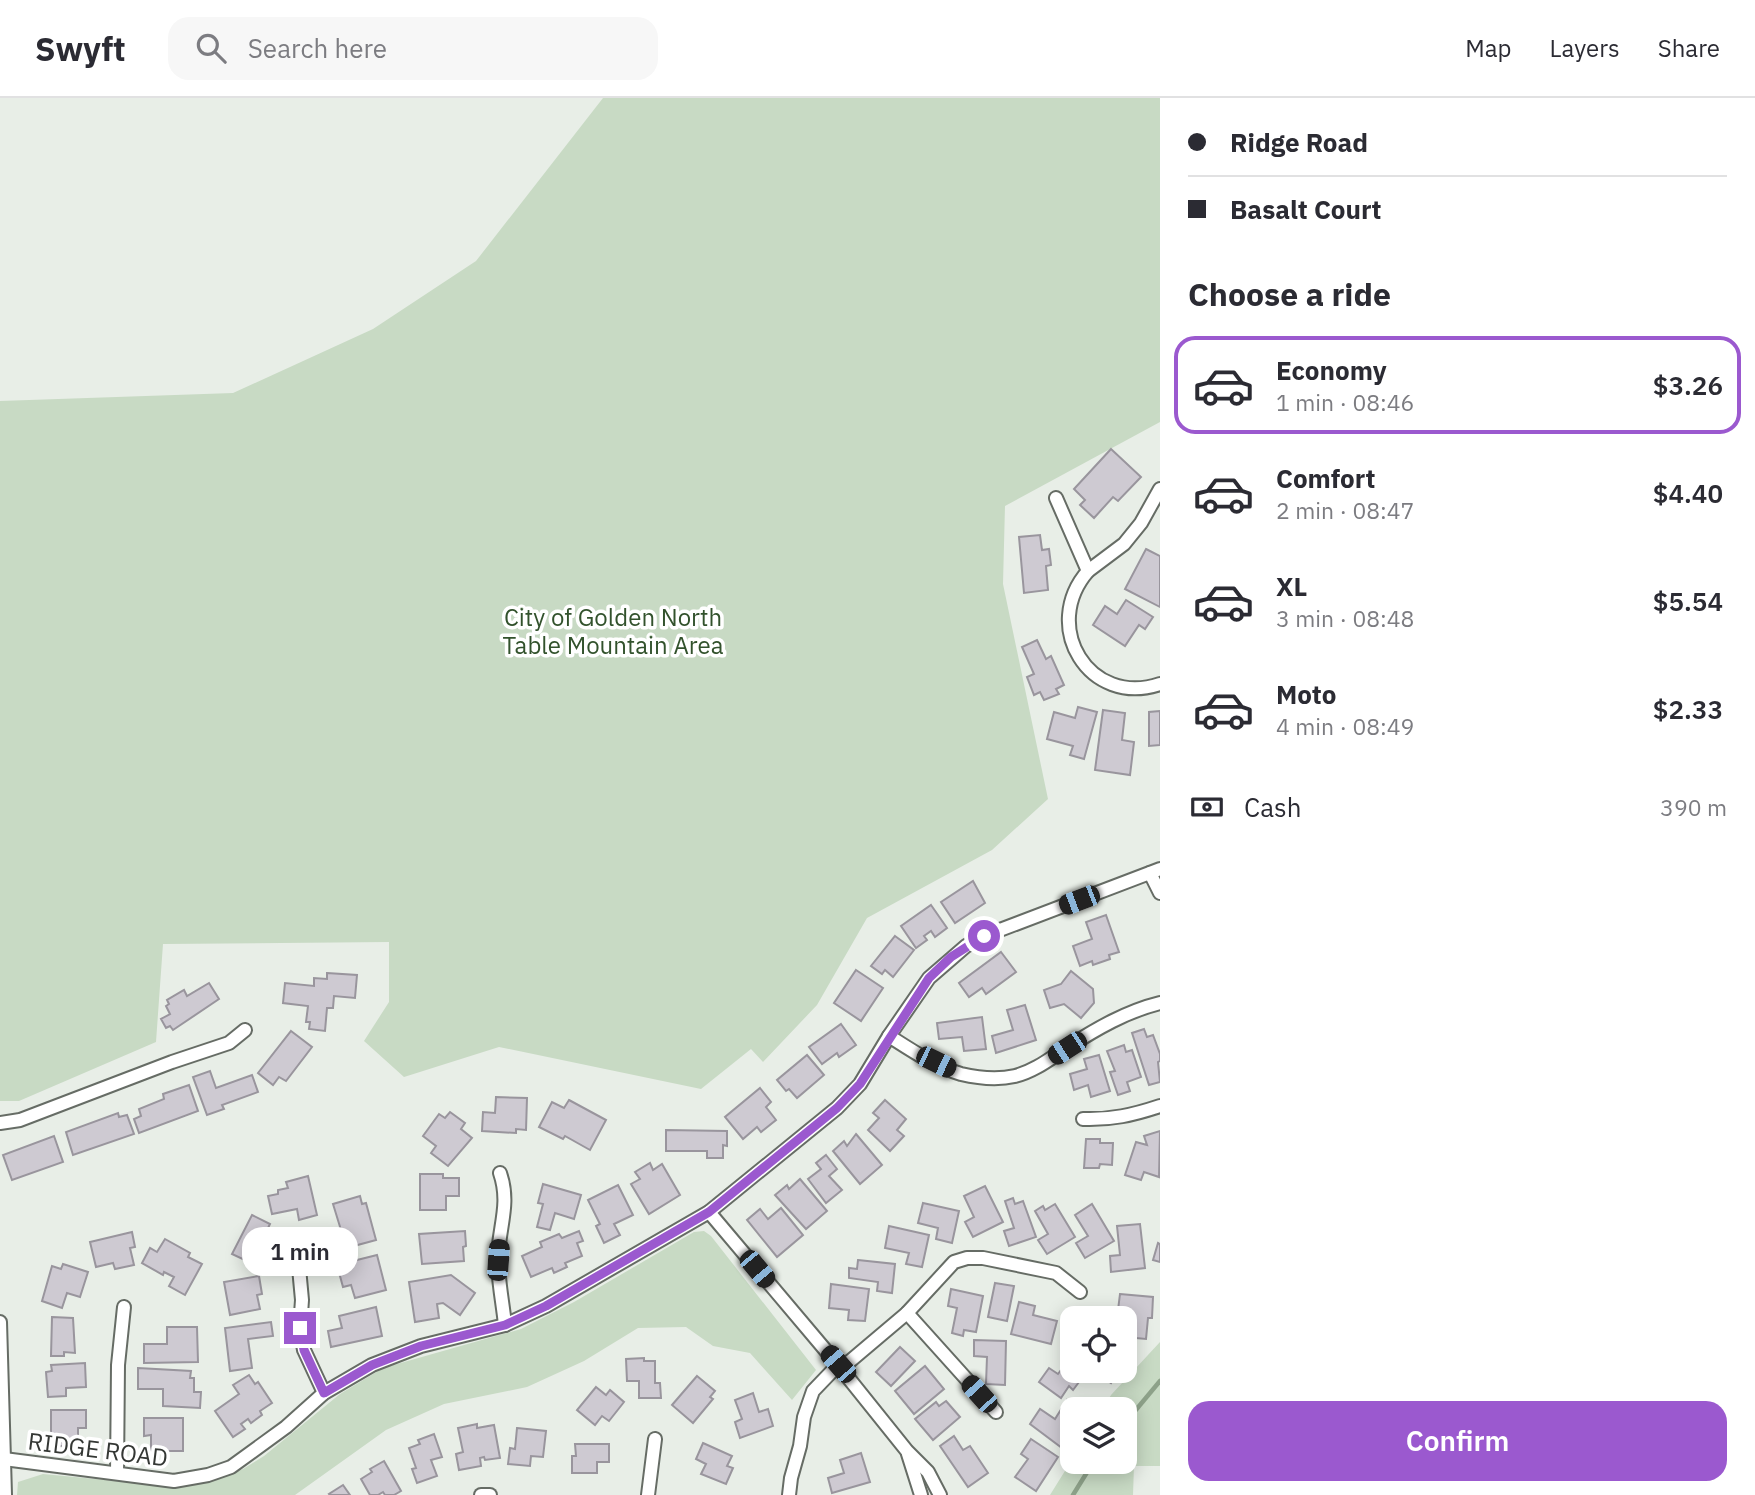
<!DOCTYPE html>
<html lang="en">
<head>
<meta charset="utf-8">
<style>
	:root { --surface:#fff; --page:#f7f7f7; --text:#2b2b33; --muted:#7c7c81; --line:#e1e1e2; --accent:#9b59cf }
	body { margin:0; font-family:"IBM Plex Sans",sans-serif; background:var(--page); color:var(--text); height:100vh; display:flex; flex-direction:column; font-size:26px; white-space:nowrap }
	* { box-sizing:border-box; margin:0 }
	p { font-size:23px; color:var(--muted) }
	.icon { flex:none; width:38px; height:38px; fill:none; stroke:currentColor; stroke-width:2; stroke-linecap:round; stroke-linejoin:round }
	.map { position:relative; flex:1; overflow:hidden }
	.panel { display:flex; flex-direction:column; background:var(--surface); width:595px }
	.panel>* { flex:none }
	.banner { display:grid; align-content:center; height:154px; padding:0 28px; background:var(--surface) }
	.fabs { position:absolute; left:1060px; top:1208px; display:grid; gap:14px }
	.fabs a { display:grid; place-items:center; width:77px; height:77px; border-radius:14px; background:var(--surface); box-shadow:0 4px 18px #0003; font-size:35px }
	.end { position:absolute; width:32px; height:32px; margin:-16px; border:9px solid #9b59cf; background:#fff; box-shadow:0 0 0 4px #fff }
	.from { border-radius:50% }
	.bubble { position:absolute; height:49px; border-radius:21px; background:var(--surface); box-shadow:0 4px 18px #0003; font-size:23px; font-weight:600; line-height:49px; text-align:center }
	.car { position:absolute; width:21px; height:42px; margin:-21px -10px; border-radius:9px; box-shadow:0 0 5px 2px #0007; background:linear-gradient(#222 24%,#8ab4d8 0 40%,#222 0 76%,#8ab4d8 0 86%,#222 0) }
	.banner b { display:flex; align-items:center; gap:24px; height:66px; font-size:26px }
	.banner b+b { border-top:2px solid var(--line) }
	.banner i { width:18px; height:18px; background:var(--text) }
	ul { padding:0; list-style:none }
	li { display:flex; align-items:center; gap:21px; height:98px; margin:0 14px 10px; padding:0 14px; border:4px solid transparent; border-radius:21px }
	li div { flex:1 }
	li b { display:block; font-size:26px }
	li em { font-style:normal; font-weight:600 }
	li.selected { border-color:var(--accent) }
	li>.icon { width:63px; height:63px; stroke-width:1.5 }
	h2 { padding:0 28px; font-size:32px; line-height:84px }
	.pay { display:flex; align-items:center; gap:18px; height:77px; padding:0 28px; font-size:26px }
	.pay p { margin-inline-start:auto }
	.action { display:flex; gap:14px; margin-top:auto; padding:14px 28px }
	.action a { flex:1; height:80px; border-radius:21px; background:var(--accent); color:#fff; font-size:28px; font-weight:600; line-height:80px; text-align:center }
	header { display:flex; align-items:center; gap:42px; box-sizing:border-box; height:98px; padding:0 35px; background:var(--surface); border-bottom:2px solid var(--line) }
	header strong { font-size:33px }
	nav { display:flex; gap:38px; margin-inline-start:auto; font-size:24px }
	.search { width:490px; height:63px; background:var(--page); display:flex; align-items:center; gap:18px; box-sizing:border-box; padding:0 24px; border-radius:21px; color:var(--muted); font-size:26px }
	main { display:flex; flex:1; min-height:0 }
	.map>svg:first-child { display:block }
</style>
</head>
<body>
<header>
<strong>Swyft</strong>
<div class="search"><svg class="icon" aria-label="search" viewBox="0 0 24 24"><circle cx="10" cy="10" r="6"/><path d="M15 15l6 6"/></svg>Search here</div>
<nav><a>Map</a><a>Layers</a><a>Share</a></nav>
</header>
<main>
<div class="map">
<svg width="1160" height="1397" viewBox="0 0 1160 1397">
	<rect width="100%" height="100%" fill="#e8eee7"/>
	<g fill="#c8dac4">
		<path d="M603,0h557v324l-155,84 -2,78 45,215 -56,51 -125,68 -50,87 -54,57 -12,-13 -50,40 -202,-42 -95,30 -40,-36 25,-39v-60l-226,2 -7,98 -137,59h-19v-700l233,-8 140,-64 103,-68z"/>
		<path d="M704,1133l7,5 105,134 -24,30 -42,-47 -37,-7 -27,-19 -48,1 -54,33 -57,26 -83,17 -58,26 -91,65h-278l1,-13 25,-8 127,12 47,-7 26,-10 21,-13 76,-62 43,-26 138,-39 53,-27 120,-70z"/>
		<path d="M1160,1244v124h-26l-1,29h-83l23,-37v3h52v-52h-22l8,-14z"/>
	</g>
	<g fill="none" stroke-linecap="round" stroke-linejoin="round">
		<g stroke="#8da189" stroke-width="4.5">
			<path d="M1125,1325l35,-42"/>
			<path d="M1073,1397l21,-34"/>
		</g>
	</g>
	<g fill="#cecad2" stroke="#99959d" stroke-width="2">
		<path d="M1111,351l30,28 -23,24 -5,-4 -19,21 -14,-13 5,-5 -11,-11z"/>
		<path d="M1040,437l2,15 7,-1 2,16 -5,1 2,24 -24,3 -5,-56z"/>
		<path d="M1146,451l14,7v51l-35,-18z"/>
		<path d="M1126,502l27,17 -8,12 -6,-4 -14,21 -32,-21 12,-19 12,8z"/>
		<path d="M1037,542l9,19 5,-3 13,29 -8,4 3,5 -15,6 -4,-8 -6,3 -7,-18 7,-3 -12,-27z"/>
		<path d="M1078,609l19,5 -13,47 -14,-4 3,-9 -26,-7 7,-27 21,6z"/>
		<path d="M1103,612l22,3 -3,27 12,2 -4,33 -35,-5z"/>
		<path d="M1160,613v34l-11,1v-34z"/>
		<path d="M973,783l12,22 -30,20 -14,-21z"/>
		<path d="M931,807l16,23 -12,9 -4,-6 -7,5 3,4 -11,8 -15,-22z"/>
		<path d="M1106,817l13,37 -10,3 1,4 -17,6 -1,-4 -12,5 -7,-20 19,-7 -6,-17z"/>
		<path d="M895,838l19,14 -21,27 -8,-7 -3,4 -11,-8z"/>
		<path d="M1001,854l15,20 -30,22 -4,-6 -13,9 -10,-14z"/>
		<path d="M856,872l27,18 -22,33 -27,-18z"/>
		<path d="M1071,873l22,18 1,14 -13,15 -17,-14 -14,4 -6,-18 17,-6z"/>
		<path d="M327,875l30,2 -2,23 -21,-2 -1,12h-6l-2,23 -16,-2 1,-7h-4l2,-16 -25,-3 2,-20 29,3v-8l13,1z"/>
		<path d="M209,885l10,16 -46,31 -3,-4 -4,2 -5,-9 9,-5 -4,-8 3,-2 -2,-4 17,-10 3,6z"/>
		<path d="M1025,907l11,35 -40,13 -4,-17 21,-6 -6,-20z"/>
		<path d="M982,919l4,32 -22,2 -2,-14 -23,2 -2,-16z"/>
		<path d="M841,926l15,21 -17,12 -2,-4 -15,11 -13,-17z"/>
		<path d="M1144,931l3,8 6,-2 7,19v7l-2,1 2,20 -11,3 -17,-52z"/>
		<path d="M291,933l21,16 -26,34 -7,-4 -6,8 -15,-12z"/>
		<path d="M1124,947l2,7 6,-2 9,27 -14,5 3,9 -12,4 -8,-23 5,-1 -8,-20z"/>
		<path d="M807,957l17,20 -27,23 -8,-9 -3,2 -9,-11z"/>
		<path d="M1099,957l11,36 -19,6 -3,-12 -14,5 -4,-16 17,-5 -3,-10z"/>
		<path d="M210,973l6,17 36,-13 6,17 -36,13 2,4 -17,6 -14,-38z"/>
		<path d="M189,987l9,26 -59,22 -5,-14 7,-3 -2,-7 25,-10 -1,-5z"/>
		<path d="M760,990l11,14 -5,5 10,13 -15,12 -4,-5 -14,12 -18,-22z"/>
		<path d="M496,999l31,1 -1,32 -10,-1v4l-34,-2 1,-19 12,1z"/>
		<path d="M569,1002l37,20 -16,30 -25,-14 -2,3 -24,-12 13,-25 12,6z"/>
		<path d="M885,1002l21,19 -9,11 7,6 -14,15 -22,-21 11,-12 -6,-5z"/>
		<path d="M450,1014l15,11 -4,6 11,9 -24,28 -17,-13 5,-7 -13,-10 16,-22 6,4z"/>
		<path d="M118,1015l1,4 8,-2 7,19 -61,21 -7,-23z"/>
		<path d="M666,1032l61,1v15l-4,-1v13h-16v-7h-41z"/>
		<path d="M1160,1033l-1,46 -15,-5 -3,8 -16,-5 11,-33 11,3 -3,-9z"/>
		<path d="M856,1036l26,31 -22,19 -27,-33 11,-10 3,5z"/>
		<path d="M54,1038l9,26 -51,18 -9,-25z"/>
		<path d="M1086,1041h14v4h13l-1,22 -12,-1 -1,4h-15z"/>
		<path d="M826,1057l11,14 -8,7 13,14 -16,13 -18,-24 13,-10 -5,-6z"/>
		<path d="M650,1065l3,7 9,-6 18,31 -31,19 -18,-30 9,-5 -5,-7z"/>
		<path d="M420,1076h23v4h16v18h-13v14h-26z"/>
		<path d="M308,1078l9,39 -18,5 -2,-11 -25,5 -4,-18 10,-2v-4l10,-2 -2,-6z"/>
		<path d="M800,1081l27,32 -21,18 -31,-34 12,-10 2,4z"/>
		<path d="M543,1086l38,11 -7,24 -19,-6 -5,17 -13,-3 6,-23 -5,-1z"/>
		<path d="M618,1087l15,30 -19,9 6,11 -16,8 -8,-17 4,-2 -12,-24z"/>
		<path d="M985,1088l18,36 -30,15 -8,-15 9,-5 -10,-21z"/>
		<path d="M360,1098l2,8 4,-1 10,37 -22,6 2,5 -18,5 -7,-23 10,-3 -8,-26z"/>
		<path d="M1013,1100l2,6 8,-3 13,36 -27,9 -5,-15 10,-3 -9,-27z"/>
		<path d="M923,1105l36,8 -7,32 -16,-4 2,-11 -20,-5z"/>
		<path d="M1055,1106l20,33 -28,17 -9,-14 10,-6 -13,-23 8,-5 2,4z"/>
		<path d="M1092,1106l22,37 -29,17 -9,-15 12,-7 -13,-21z"/>
		<path d="M781,1110l22,27 -26,22 -30,-37 13,-11 8,10z"/>
		<path d="M252,1117l18,9 -19,39 -19,-9z"/>
		<path d="M1140,1126l5,44 -34,4 -1,-16 10,-1 -3,-29z"/>
		<path d="M889,1128l40,9 -7,32 -16,-3 3,-11 -24,-5z"/>
		<path d="M465,1133l1,15 -3,1 1,14 -42,3 -3,-30z"/>
		<path d="M579,1133l4,10 -6,2 5,13 -17,7 2,4 -13,6 -2,-5 -21,9 -9,-21 20,-9 -2,-5 19,-8 3,4z"/>
		<path d="M132,1134l3,15 -5,1 4,17 -19,4 -2,-6 -17,4 -6,-25z"/>
		<path d="M165,1141l25,14 -2,4 14,7 -17,31 -16,-9 5,-9 -10,-5 -1,3 -21,-12 8,-15 7,4z"/>
		<path d="M1158,1145l2,1v18l-7,-2z"/>
		<path d="M377,1157l9,35 -31,8 -4,-13 -8,2 -6,-22z"/>
		<path d="M858,1162l37,4 -3,29 -15,-2 1,-9 -29,-4v-10l8,1z"/>
		<path d="M63,1166l25,8 -8,25 -13,-4 -5,15 -20,-7 10,-35 9,3z"/>
		<path d="M451,1177l24,18 -15,22 -17,-12 -6,1 2,14 -24,4 -6,-40z"/>
		<path d="M259,1178l3,18 -5,1 3,14 -30,6 -6,-33z"/>
		<path d="M995,1185l19,3 -7,35 -19,-4z"/>
		<path d="M831,1186l38,5 -4,32 -17,-1 1,-10 -20,-2z"/>
		<path d="M951,1191l32,7 -7,36 -12,-2 -1,6 -11,-3 5,-25 -9,-2z"/>
		<path d="M1120,1196l33,3 -1,21h-4l-2,21 -21,-2 2,-26 -9,-1z"/>
		<path d="M1019,1204l16,4 -2,9 24,6 -6,23 -40,-10z"/>
		<path d="M376,1209l6,29 -51,11 -3,-16 14,-3 -3,-12z"/>
		<path d="M52,1219l21,1 2,35 -11,-1v4h-13z"/>
		<path d="M271,1224l2,14 -25,3 4,29 -22,3 -5,-43z"/>
		<path d="M167,1229h30l1,35 -54,1v-19h23z"/>
		<path d="M974,1242l32,1 -1,44 -19,-1 1,-27 -13,-1z"/>
		<path d="M1073,1244v28h7l5,4 -12,16 -4,-4 -8,12 -22,-16 10,-14 9,6 11,-15 -5,-4z"/>
		<path d="M1125,1247l8,5 -8,12z"/>
		<path d="M900,1249l15,14 -24,25 -15,-14z"/>
		<path d="M644,1260v3h11v22h5l1,15h-22v-17h-12l-1,-22z"/>
		<path d="M85,1265l1,24 -20,1v8l-18,1 -2,-25 6,-1 -1,-6z"/>
		<path d="M925,1268l19,23 -30,25 -19,-23z"/>
		<path d="M138,1270l53,3 -1,7h4v14h7l-1,16 -37,-2v-17h-25z"/>
		<path d="M1098,1272h21l-8,13 -15,-10z"/>
		<path d="M249,1277l6,9 3,-2 14,21 -12,8 2,4 -11,8 -3,-4 -7,5 4,5 -12,8 -18,-26 24,-17 -6,-9z"/>
		<path d="M697,1278l18,15 -5,6 3,2 -20,24 -21,-18z"/>
		<path d="M596,1289l10,8 4,-5 14,12 -15,19 -7,-5 -7,9 -18,-15z"/>
		<path d="M753,1295l6,19 9,-3 5,17 -33,12 -5,-16 7,-3 -7,-19z"/>
		<path d="M1067,1302l14,9h-8v22l-11,17 -32,-24 10,-15 15,10z"/>
		<path d="M946,1303l14,16 -27,23 -18,-21 21,-17 3,4z"/>
		<path d="M51,1312h35v18h-8v18h-27z"/>
		<path d="M144,1320h39v33h-32v-16l-7,1z"/>
		<path d="M477,1326v4l17,-3 6,33 -15,2 -1,-3 -4,1 1,8 -22,4 -3,-16 7,-2 -5,-24z"/>
		<path d="M517,1330l29,3 -3,26 -12,-1 -1,10 -22,-2 2,-16 5,1z"/>
		<path d="M434,1336l8,23 -11,3 6,16 -20,7 -5,-14 4,-1 -7,-20 11,-4 -2,-4z"/>
		<path d="M954,1338l9,14 7,-4 18,27 -20,14 -28,-41z"/>
		<path d="M1031,1341l27,18 -22,34 -21,-14 13,-18 -7,-5z"/>
		<path d="M703,1345l29,13 -5,10 6,2 -7,16 -25,-10 5,-10 -10,-5z"/>
		<path d="M575,1346h34v18h-12v11h-25v-17h4z"/>
		<path d="M861,1355l9,29 -38,11 -4,-15 16,-5 -4,-13z"/>
		<path d="M384,1363l17,30 -7,4h-9l-2,-3 -5,3h-8l-9,-16 11,-7 -2,-3z"/>
		<path d="M343,1387l7,10h-20l-1,-1z"/>
	</g>
	<g fill="none" stroke-linecap="round" stroke-linejoin="round">
		<g stroke="#666c65" stroke-width="16">
			<g id="street">
				<path d="M1056,400l32,73c-48,55 1,137 72,113"/>
				<path d="M1088,473l36,-27 17,-21 19,-34"/>
				<path d="M1150,775l10,20"/>
				<path d="M889,938c22,14 47,31 72,38 17,4 37,6 54,2 20,-5 36,-18 53,-29 28,-18 59,-36 92,-44"/>
				<path d="M1083,1021c28,1 50,-4 77,-13"/>
				<path d="M0,1025l20,-3 152,-58 57,-19 16,-13"/>
				<path d="M500,1075c11,32 -2,55 -2,87 0,21 5,44 7,65"/>
				<path d="M709,1114l129,153 69,86 21,21 12,23"/>
				<path d="M298,1159l4,43 -2,28 4,22 20,43"/>
				<path d="M907,1215l89,99"/>
				<path d="M0,1224l5,173"/>
				<path d="M908,1356l13,41"/>
				<path d="M4,1361l170,22 34,-6 23,-8 55,-40 38,-34 48,-28 49,-19 84,-21 41,-19 163,-94 128,-104 23,-24 29,-48 40,-58 37,-32 18,-10 176,-67"/>
				<path d="M117,1375l1,-108 6,-58"/>
				<path d="M481,1397h9"/>
				<path d="M648,1397l7,-56"/>
				<path d="M789,1397l2,-17 9,-32 4,-29 9,-26 25,-26 11,-3 58,-49 47,-51 13,-4h16l73,15 24,19"/>
			</g>
		</g>
		<use href="#street" stroke="#fff" stroke-width="12"/>
	</g>
	<g fill="none" stroke-linecap="round" stroke-linejoin="round">
		<path stroke="#9b59cf" stroke-width="9" d="M300,1230l4,22 20,43 48,-28 49,-19 84,-21 41,-19 163,-94 128,-104 23,-24 69,-106 22,-21 33,-21"/>
	</g>
	<g text-anchor="middle" dominant-baseline="central" stroke-width="7" stroke-linejoin="round" paint-order="stroke">
		<g font-size="24" fill="#32522c" stroke="#fff">
			<text x="613" y="519">City of Golden North<tspan x="613" dy="28">Table Mountain Area</tspan></text>
		</g>
		<g font-size="24" fill="#343734" stroke="#fff">
			<text transform="translate(98 1351) rotate(7)">RIDGE ROAD</text>
		</g>
	</g>
</svg>
<div class="fabs">
<a><svg class="icon" aria-label="locate" viewBox="0 0 24 24"><circle cx="12" cy="12" r="6"/><path d="M12 2v4M12 18v4M2 12h4M18 12h4"/></svg></a>
<a><svg class="icon" aria-label="layers" viewBox="0 0 24 24"><path d="M12 4l9 5-9 5-9-5zM3 14l9 5 9-5"/></svg></a>
</div>
<i class="end from" style="left:984px;top:838px"></i>
<i class="end" style="left:300px;top:1230px"></i>
<div class="bubble" style="left:242px;top:1129px;width:116px">1 min</div>
<i class="car" style="left:1079px;top:802px;rotate:249deg"></i>
<i class="car" style="left:1067px;top:950px;rotate:237deg"></i>
<i class="car" style="left:936px;top:964px;rotate:116deg"></i>
<i class="car" style="left:498px;top:1162px;rotate:4deg"></i>
<i class="car" style="left:757px;top:1171px;rotate:140deg"></i>
<i class="car" style="left:838px;top:1266px;rotate:319deg"></i>
<i class="car" style="left:979px;top:1296px;rotate:318deg"></i>
</div>
<section class="panel">
<div class="banner">
<b><i class="from"></i>Ridge Road</b>
<b><i></i>Basalt Court</b>
</div>
<h2>Choose a ride</h2>
<ul>
<li class="selected"><svg class="icon" aria-label="car" viewBox="0 0 24 24"><path d="M5 17H2v-5l4-1 3-4h7l3 4 3 1v5h-3M9 17h6M6 11h13"/><circle cx="7" cy="17" r="2"/><circle cx="17" cy="17" r="2"/></svg><div><b>Economy</b><p>1 min · 08:46</p></div><em>$3.26</em></li>
<li><svg class="icon" aria-label="car" viewBox="0 0 24 24"><path d="M5 17H2v-5l4-1 3-4h7l3 4 3 1v5h-3M9 17h6M6 11h13"/><circle cx="7" cy="17" r="2"/><circle cx="17" cy="17" r="2"/></svg><div><b>Comfort</b><p>2 min · 08:47</p></div><em>$4.40</em></li>
<li><svg class="icon" aria-label="car" viewBox="0 0 24 24"><path d="M5 17H2v-5l4-1 3-4h7l3 4 3 1v5h-3M9 17h6M6 11h13"/><circle cx="7" cy="17" r="2"/><circle cx="17" cy="17" r="2"/></svg><div><b>XL</b><p>3 min · 08:48</p></div><em>$5.54</em></li>
<li><svg class="icon" aria-label="car" viewBox="0 0 24 24"><path d="M5 17H2v-5l4-1 3-4h7l3 4 3 1v5h-3M9 17h6M6 11h13"/><circle cx="7" cy="17" r="2"/><circle cx="17" cy="17" r="2"/></svg><div><b>Moto</b><p>4 min · 08:49</p></div><em>$2.33</em></li>
</ul>
<div class="pay"><svg class="icon" aria-label="cash" viewBox="0 0 24 24"><path d="M3 7h18v10H3z"/><circle cx="12" cy="12" r="2"/></svg>Cash<p>390 m</p></div>
<div class="action"><a>Confirm</a></div>
</section>
</main>
</body>
</html>
